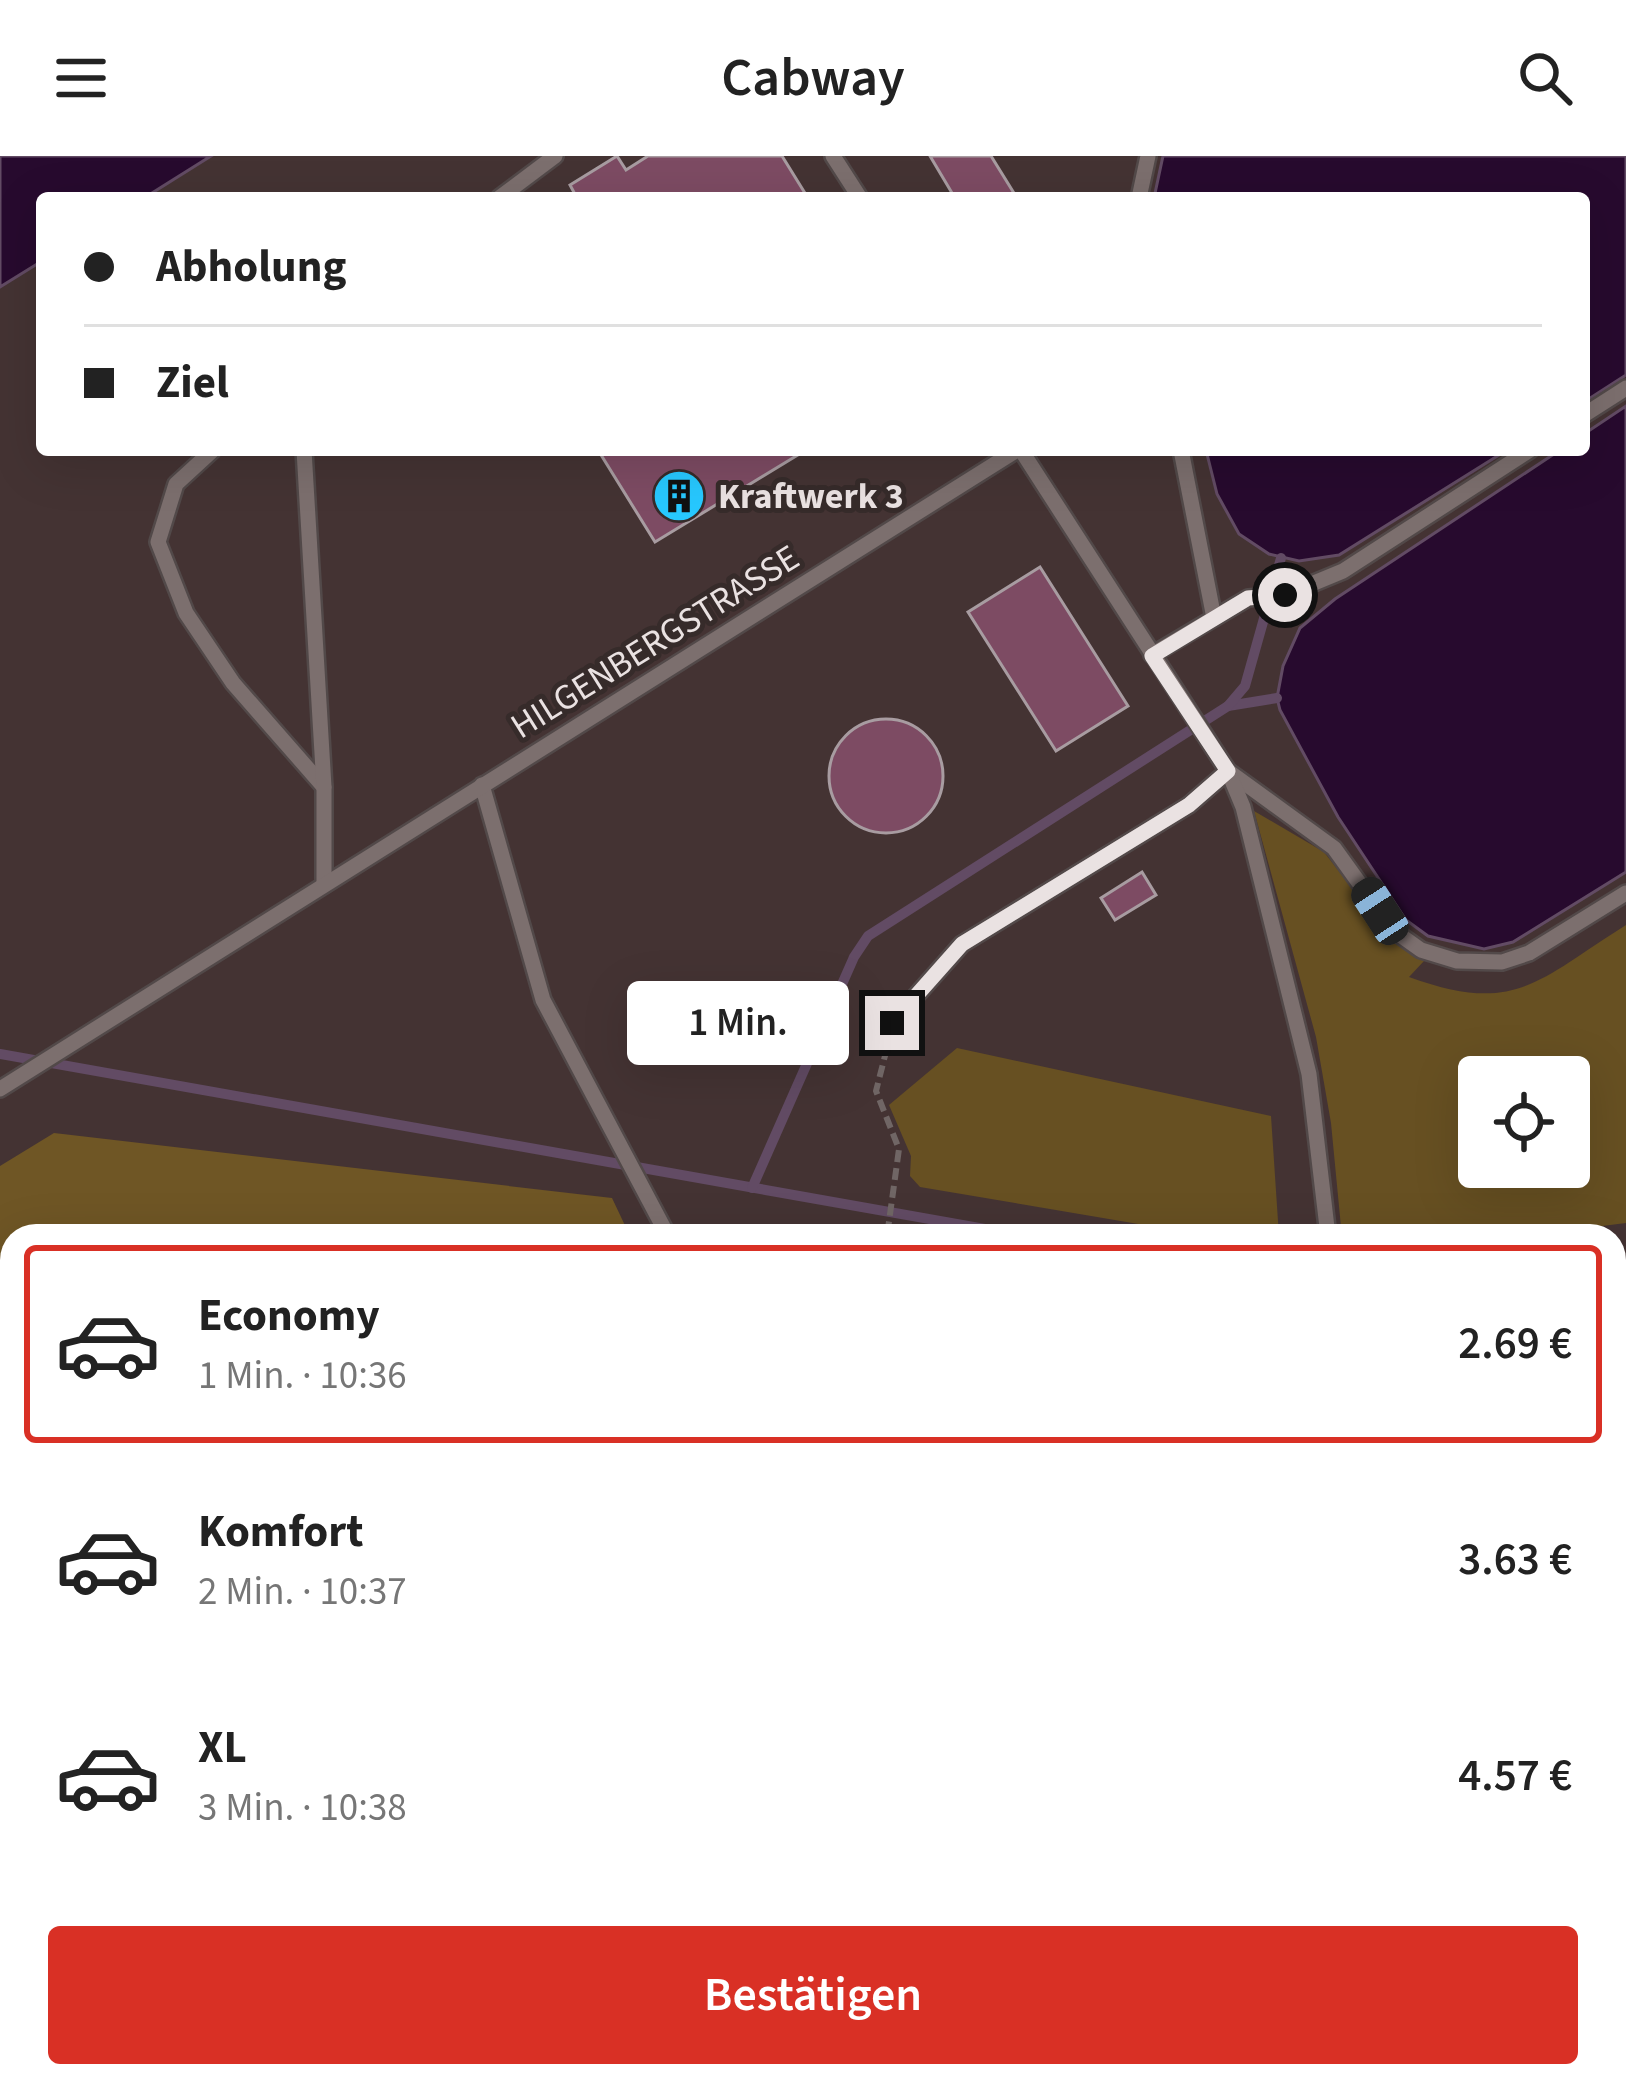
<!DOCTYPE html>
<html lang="de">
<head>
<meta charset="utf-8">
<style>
	:root { --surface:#fff; --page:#f6f6f6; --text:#222; --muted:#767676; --line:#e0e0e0; --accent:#d93025 }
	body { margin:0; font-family:"Source Sans 3",sans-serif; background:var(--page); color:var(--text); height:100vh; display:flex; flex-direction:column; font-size:45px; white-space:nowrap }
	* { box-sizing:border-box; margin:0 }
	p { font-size:39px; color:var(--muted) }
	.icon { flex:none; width:66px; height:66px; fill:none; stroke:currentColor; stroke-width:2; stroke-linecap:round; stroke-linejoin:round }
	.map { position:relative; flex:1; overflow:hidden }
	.side { position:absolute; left:0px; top:1068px; width:1626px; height:864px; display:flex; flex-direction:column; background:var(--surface); border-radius:36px 36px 0 0; box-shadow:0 12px 48px #0002 }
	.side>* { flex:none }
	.guide { position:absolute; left:36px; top:36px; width:1554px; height:264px; border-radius:12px; box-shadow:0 12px 48px #0002; display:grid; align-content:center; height:264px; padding:0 48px; background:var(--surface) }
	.fabs { position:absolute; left:1458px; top:900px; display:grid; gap:24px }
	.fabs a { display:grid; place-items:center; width:132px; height:132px; border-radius:12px; background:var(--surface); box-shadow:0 12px 48px #0002; font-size:60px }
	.end { position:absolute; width:54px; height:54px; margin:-27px; border:15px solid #eae2e2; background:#111; box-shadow:0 0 0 6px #111 }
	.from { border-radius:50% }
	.bubble { position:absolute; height:84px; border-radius:12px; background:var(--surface); box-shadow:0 12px 48px #0002; font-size:39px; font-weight:600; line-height:84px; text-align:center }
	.car { position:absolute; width:36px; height:72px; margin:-36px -18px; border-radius:15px; box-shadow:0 0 9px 3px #0007; background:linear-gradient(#222 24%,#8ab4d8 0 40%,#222 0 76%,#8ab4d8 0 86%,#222 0) }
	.guide b { display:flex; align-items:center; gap:42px; height:114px; font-size:45px }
	.guide b+b { border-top:3px solid var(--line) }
	.guide i { width:30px; height:30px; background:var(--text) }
	ul { padding:21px 0 0; list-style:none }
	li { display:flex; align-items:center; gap:36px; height:198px; margin:0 24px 18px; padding:0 24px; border:6px solid transparent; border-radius:12px }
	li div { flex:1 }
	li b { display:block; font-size:45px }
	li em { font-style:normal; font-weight:600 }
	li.on { border-color:var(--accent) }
	li>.icon { width:108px; height:108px; stroke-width:1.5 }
	.cta { display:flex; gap:24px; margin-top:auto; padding:24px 48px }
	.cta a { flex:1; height:138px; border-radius:12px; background:var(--accent); color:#fff; font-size:48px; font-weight:600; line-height:138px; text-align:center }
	header { display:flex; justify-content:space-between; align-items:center; height:156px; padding:0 48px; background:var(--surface); font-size:54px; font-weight:600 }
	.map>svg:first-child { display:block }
</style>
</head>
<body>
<header><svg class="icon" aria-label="menu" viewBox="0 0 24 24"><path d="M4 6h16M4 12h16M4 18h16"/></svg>Cabway<svg class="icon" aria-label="search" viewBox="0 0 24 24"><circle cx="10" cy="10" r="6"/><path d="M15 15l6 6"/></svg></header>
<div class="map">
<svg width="1626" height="1932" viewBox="0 0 1626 1932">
	<rect width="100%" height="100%" fill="#362b2a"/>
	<path fill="#433" fill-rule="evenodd" d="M0,0h1626v1932h-1626zM42,42h1542v252h-1542zM1479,921h90v90h-90zM12,1080h1602v840h-1602z"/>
	<g fill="#675022" fill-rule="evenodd">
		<path d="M1254,655l70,41 67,86 33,23 -15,16c107,39 129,3 217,-52v298l-103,13h-146l-36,-9 -10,-104 -15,-86zM1479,921h90v90h-90z"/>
		<path d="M957,892l314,68 8,120h-70l-289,-49 -10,-11 1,-20 -22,-51z"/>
		<path d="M1626,1150v782h-50l-2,-12h40v-769z"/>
	</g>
	<path fill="#6f5625" d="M54,977l558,65 18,38h-618v86l-12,-23v-133z"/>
	<g fill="#270a2e" stroke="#624b64" stroke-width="3">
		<path d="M0,0h211l-67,42h-102v63l-42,26z"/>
		<path d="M1163,0h463v219l-42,27v-204h-430z"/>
		<path d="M1626,250v466l-113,70 -29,7 -56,-13 -22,-16 -68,-103 -58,-107 -3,-12 6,-32 17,-38 35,-29 225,-149h24v-16z"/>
		<path d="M1206,294h301l-168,105 -40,6 -30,-7 -30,-20 -22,-40z"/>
		<path d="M12,1347v389l-12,-126v-260z"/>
		<path d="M12,1897v23h1418l1,12h-1431v-33z"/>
	</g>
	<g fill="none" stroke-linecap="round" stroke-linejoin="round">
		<g stroke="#624b64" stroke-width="10">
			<path d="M1228,550l49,-8"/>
			<path d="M0,898l1025,182"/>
			<path d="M752,1032l102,-231 14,-21 360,-230 17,-20 36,-128"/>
			<path d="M1614,1116l12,-1"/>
		</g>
	</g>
	<g fill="#7d4b63" stroke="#a89ca1" stroke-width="3">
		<path d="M617,0l9,14 22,-14h134l26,42h-231l-7,-13z"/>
		<path d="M930,0h61l26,42h-62z"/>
		<path d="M598,294h208l-151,92z"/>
		<path d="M1040,411l88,139 -72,45 -88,-139z"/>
		<circle cx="886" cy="620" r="57"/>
		<path d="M1142,716l14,23 -41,25 -14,-22z"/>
	</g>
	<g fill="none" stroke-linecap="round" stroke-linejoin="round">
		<g stroke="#524949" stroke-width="20">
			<g id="lane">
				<path d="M833,0l27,42"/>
				<path d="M499,42l56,-42"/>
				<path d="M1139,42l9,-42"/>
				<path d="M1584,259l42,-27"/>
				<path d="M213,294l-37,34 -18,58 28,71 47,70 91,104"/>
				<path d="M304,294l20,337v94"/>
				<path d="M1021,294l207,321 106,77 59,82 28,20 36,11 45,1 27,-9 97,-60"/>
				<path d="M1181,294l33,168"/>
				<path d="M1152,499l96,-57 37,-3 58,-24 187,-121"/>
				<path d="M482,629l61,215 125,236"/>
				<path d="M892,867l70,-79 227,-139 39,-34 15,36 66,267 19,162"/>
				<path d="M0,933l1017,-639"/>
				<path d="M0,1316l12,-1"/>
				<path d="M1557,1920l3,12"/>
			</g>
		</g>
		<path stroke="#706665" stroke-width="6" stroke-dasharray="12 6" stroke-linecap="butt" d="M887,892l-11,43 23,58 -12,87"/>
		<use href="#lane" stroke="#7c6f6e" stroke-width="15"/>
	</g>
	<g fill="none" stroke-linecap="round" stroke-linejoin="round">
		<path stroke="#eae2e2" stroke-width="15" d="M892,867l70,-79 227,-139 39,-34 -76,-115 96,-58 37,-3"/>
	</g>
	<defs>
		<g id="building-disc" transform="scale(2.7)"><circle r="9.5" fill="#27c8ff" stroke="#362b2a"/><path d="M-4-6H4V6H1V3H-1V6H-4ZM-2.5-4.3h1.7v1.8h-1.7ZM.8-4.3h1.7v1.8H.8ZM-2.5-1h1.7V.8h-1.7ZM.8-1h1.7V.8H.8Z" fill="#111"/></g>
	</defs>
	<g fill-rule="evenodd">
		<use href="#building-disc" x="679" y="340"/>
	</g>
	<g text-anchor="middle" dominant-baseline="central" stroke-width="10" stroke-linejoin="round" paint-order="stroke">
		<g font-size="36" font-weight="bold" fill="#eae2e2" stroke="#362b2a" text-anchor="start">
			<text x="718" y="340">Kraftwerk 3</text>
		</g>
		<g font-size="36" fill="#eae2e2" stroke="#362b2a">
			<text transform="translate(655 486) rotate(-32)">HILGENBERGSTRASSE</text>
		</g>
	</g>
</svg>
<div class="fabs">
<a><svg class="icon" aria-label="locate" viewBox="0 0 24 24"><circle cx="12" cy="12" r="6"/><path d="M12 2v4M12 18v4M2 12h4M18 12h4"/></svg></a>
</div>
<i class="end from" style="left:1285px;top:439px"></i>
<i class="end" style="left:892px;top:867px"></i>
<div class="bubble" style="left:627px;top:825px;width:222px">1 Min.</div>
<i class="car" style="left:1380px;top:755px;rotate:327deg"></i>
<div class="guide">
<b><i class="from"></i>Abholung</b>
<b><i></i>Ziel</b>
</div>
<section class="side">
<ul>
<li class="on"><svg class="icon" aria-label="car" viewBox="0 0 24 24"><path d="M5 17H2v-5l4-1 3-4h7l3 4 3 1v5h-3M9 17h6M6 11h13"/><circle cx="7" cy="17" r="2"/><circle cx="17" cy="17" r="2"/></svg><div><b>Economy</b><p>1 Min. · 10:36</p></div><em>2.69 €</em></li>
<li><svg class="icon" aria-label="car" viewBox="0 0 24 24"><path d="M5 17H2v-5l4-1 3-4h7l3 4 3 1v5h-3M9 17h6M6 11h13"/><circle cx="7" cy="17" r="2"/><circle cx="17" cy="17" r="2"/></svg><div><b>Komfort</b><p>2 Min. · 10:37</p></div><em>3.63 €</em></li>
<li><svg class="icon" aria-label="car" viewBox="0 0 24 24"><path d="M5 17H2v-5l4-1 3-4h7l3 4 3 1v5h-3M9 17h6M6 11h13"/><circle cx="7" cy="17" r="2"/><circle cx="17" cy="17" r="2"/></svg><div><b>XL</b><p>3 Min. · 10:38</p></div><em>4.57 €</em></li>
</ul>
<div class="cta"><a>Bestätigen</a></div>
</section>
</div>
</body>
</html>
